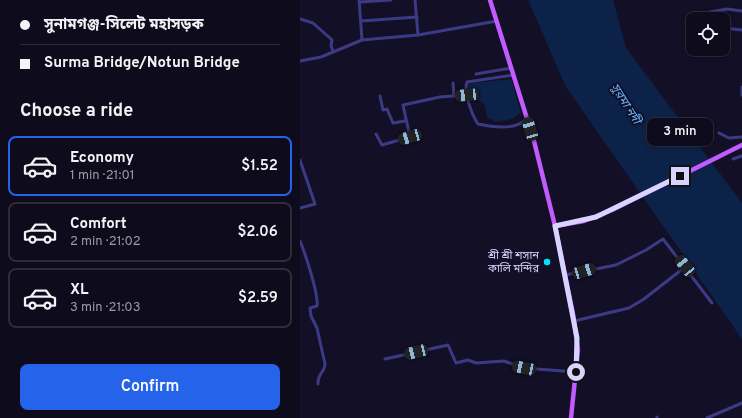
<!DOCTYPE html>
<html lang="en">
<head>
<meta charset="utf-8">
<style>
	:root { --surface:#0e0b1c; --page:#1c1929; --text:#f1f3f6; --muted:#9b9ba3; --line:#2e2b3b; --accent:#2563eb }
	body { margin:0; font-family:Overpass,"Noto Sans Bengali",sans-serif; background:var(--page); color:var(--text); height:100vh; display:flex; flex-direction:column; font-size:15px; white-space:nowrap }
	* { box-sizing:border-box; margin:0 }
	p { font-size:13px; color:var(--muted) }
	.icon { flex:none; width:22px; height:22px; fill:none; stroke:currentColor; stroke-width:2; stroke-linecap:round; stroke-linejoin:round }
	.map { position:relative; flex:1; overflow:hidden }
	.drawer { display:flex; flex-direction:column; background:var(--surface); width:300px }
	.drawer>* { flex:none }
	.top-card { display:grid; align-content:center; height:88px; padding:0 20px; background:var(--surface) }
	.controls { position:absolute; left:386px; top:12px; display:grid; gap:8px }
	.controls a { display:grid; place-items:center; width:44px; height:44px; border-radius:8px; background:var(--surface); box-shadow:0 2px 6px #0003,0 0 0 1px var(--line); font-size:20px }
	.end { position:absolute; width:18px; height:18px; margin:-9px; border:5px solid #d9d4ff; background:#111; box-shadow:0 0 0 2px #111 }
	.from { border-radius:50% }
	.bubble { position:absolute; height:28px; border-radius:8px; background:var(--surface); box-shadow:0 2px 6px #0003,0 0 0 1px var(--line); font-size:13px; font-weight:600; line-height:28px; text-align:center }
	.car { position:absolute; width:12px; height:24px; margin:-12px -6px; border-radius:5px; box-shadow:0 0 3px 1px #0007; background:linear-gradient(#222 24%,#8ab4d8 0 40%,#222 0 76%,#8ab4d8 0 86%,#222 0) }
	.top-card b { display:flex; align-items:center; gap:14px; height:38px; font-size:15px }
	.top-card b+b { border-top:1px solid var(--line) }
	.top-card i { width:10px; height:10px; background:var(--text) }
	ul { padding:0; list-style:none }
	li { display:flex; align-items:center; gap:12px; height:60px; margin:0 8px 6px; padding:0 12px; border:2px solid var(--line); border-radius:8px }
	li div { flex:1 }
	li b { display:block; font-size:15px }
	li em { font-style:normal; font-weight:600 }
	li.on { border-color:var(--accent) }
	li>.icon { width:36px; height:36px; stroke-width:1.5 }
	h2 { padding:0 20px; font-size:18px; line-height:48px }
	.button { display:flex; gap:8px; margin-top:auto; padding:8px 20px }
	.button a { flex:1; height:46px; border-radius:8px; background:var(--accent); color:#fff; font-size:16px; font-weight:600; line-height:46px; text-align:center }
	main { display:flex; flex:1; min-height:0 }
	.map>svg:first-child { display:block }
</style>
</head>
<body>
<main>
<section class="drawer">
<div class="top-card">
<b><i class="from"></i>সুনামগঞ্জ-সিলেট মহাসড়ক</b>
<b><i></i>Surma Bridge/Notun Bridge</b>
</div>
<h2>Choose a ride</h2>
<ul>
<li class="on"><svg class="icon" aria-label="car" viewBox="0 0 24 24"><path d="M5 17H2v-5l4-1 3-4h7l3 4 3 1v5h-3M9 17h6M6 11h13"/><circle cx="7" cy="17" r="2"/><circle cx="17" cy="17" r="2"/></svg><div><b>Economy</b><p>1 min · 21:01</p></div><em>$1.52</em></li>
<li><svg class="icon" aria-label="car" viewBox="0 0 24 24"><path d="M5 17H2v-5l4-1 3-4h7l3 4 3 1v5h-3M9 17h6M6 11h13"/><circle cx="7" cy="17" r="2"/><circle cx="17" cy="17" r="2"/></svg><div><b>Comfort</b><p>2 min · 21:02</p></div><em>$2.06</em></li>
<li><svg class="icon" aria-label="car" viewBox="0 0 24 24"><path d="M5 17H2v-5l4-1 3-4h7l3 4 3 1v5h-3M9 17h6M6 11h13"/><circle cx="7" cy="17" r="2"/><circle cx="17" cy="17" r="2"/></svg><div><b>XL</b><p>3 min · 21:03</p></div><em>$2.59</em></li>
</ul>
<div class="button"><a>Confirm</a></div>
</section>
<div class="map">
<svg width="442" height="418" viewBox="0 0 442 418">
	<rect width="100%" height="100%" fill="#130f26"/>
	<g fill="#0c2248">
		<path d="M228,0h85l13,48 116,155v136l-176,-252z"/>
		<path d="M211,79l10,34 -9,6 -16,3 -9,-5 -3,-14 -7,-3 -8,1 -2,-17z"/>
	</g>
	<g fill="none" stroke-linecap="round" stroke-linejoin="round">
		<g stroke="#3d3a85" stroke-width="3">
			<path d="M59,0l3,40 56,-5 79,-14"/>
			<path d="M115,0l3,35"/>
			<path d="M60,2l31,-2"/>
			<path d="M410,12l17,-3 15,2"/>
			<path d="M0,19l13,4 17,15 2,2 -1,6 2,5"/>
			<path d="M61,21l56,-4"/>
			<path d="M423,28l19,2"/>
			<path d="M0,61l21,-4 41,-17"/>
			<path d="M176,74l36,-6"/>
			<path d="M214,75l-47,7c-4,10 5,33 11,42 14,3 39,7 49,-6"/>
			<path d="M153,83l1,13"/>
			<path d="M442,87v8"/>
			<path d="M80,96l3,14 4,-1 6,14 12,-2"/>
			<path d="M419,133l10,5 13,-1"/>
			<path d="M76,134l6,11 28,-8 -7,-32 37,-8 27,-2"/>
			<path d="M433,159l9,-3"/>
			<path d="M0,160l15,44 -15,4"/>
			<path d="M0,241c5,12 19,54 17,65l-7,2 1,8 6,12 8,36c0,8 -8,10 -7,20"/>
			<path d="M265,275l51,-10 30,-15 17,-11 49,64"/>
			<path d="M274,321l55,-13 15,-9 41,-32"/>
			<path d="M85,359l63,-14 8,18 12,-3 8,3 28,-2 20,7 52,4"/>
			<path d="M357,418v-1"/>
			<path d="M407,418l35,-15"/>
		</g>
		<g stroke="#c25bff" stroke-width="4.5">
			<path d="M190,0l44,141 21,85 18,88 5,36 -7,68"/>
			<path d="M255,226l29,-5 28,-11 130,-65"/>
		</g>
	</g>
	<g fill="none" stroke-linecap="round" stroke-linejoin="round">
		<path stroke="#d9d4ff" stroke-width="5" d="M276,372l1,-34 -22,-112 41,-9 84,-41"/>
	</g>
	<circle fill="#00e5ff" stroke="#130f26" stroke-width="1.5" cx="247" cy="262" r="4"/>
	<g text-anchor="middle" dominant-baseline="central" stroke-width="4" stroke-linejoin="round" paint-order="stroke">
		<g font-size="11" fill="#d9d4ff" stroke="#130f26" text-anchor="end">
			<text x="239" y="256">শ্রী শ্রী শসান<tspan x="239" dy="13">কালি মন্দির</tspan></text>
		</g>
		<g font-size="12" font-style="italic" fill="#62b6ff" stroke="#130f26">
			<text transform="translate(325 104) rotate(58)">সুরমা নদী</text>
		</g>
	</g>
</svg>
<div class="controls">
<a><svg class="icon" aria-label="locate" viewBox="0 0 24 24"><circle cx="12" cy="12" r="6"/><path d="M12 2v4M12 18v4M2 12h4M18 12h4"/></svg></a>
</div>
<i class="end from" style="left:276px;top:372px"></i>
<i class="end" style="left:380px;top:176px"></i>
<div class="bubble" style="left:347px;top:118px;width:66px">3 min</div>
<i class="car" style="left:167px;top:95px;rotate:265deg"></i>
<i class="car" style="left:230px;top:129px;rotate:343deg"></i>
<i class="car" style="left:110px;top:137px;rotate:254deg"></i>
<i class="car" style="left:385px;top:266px;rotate:321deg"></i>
<i class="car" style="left:284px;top:271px;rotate:73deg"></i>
<i class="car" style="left:116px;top:352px;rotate:256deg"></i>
<i class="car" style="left:224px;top:368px;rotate:282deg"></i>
</div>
</main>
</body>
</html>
